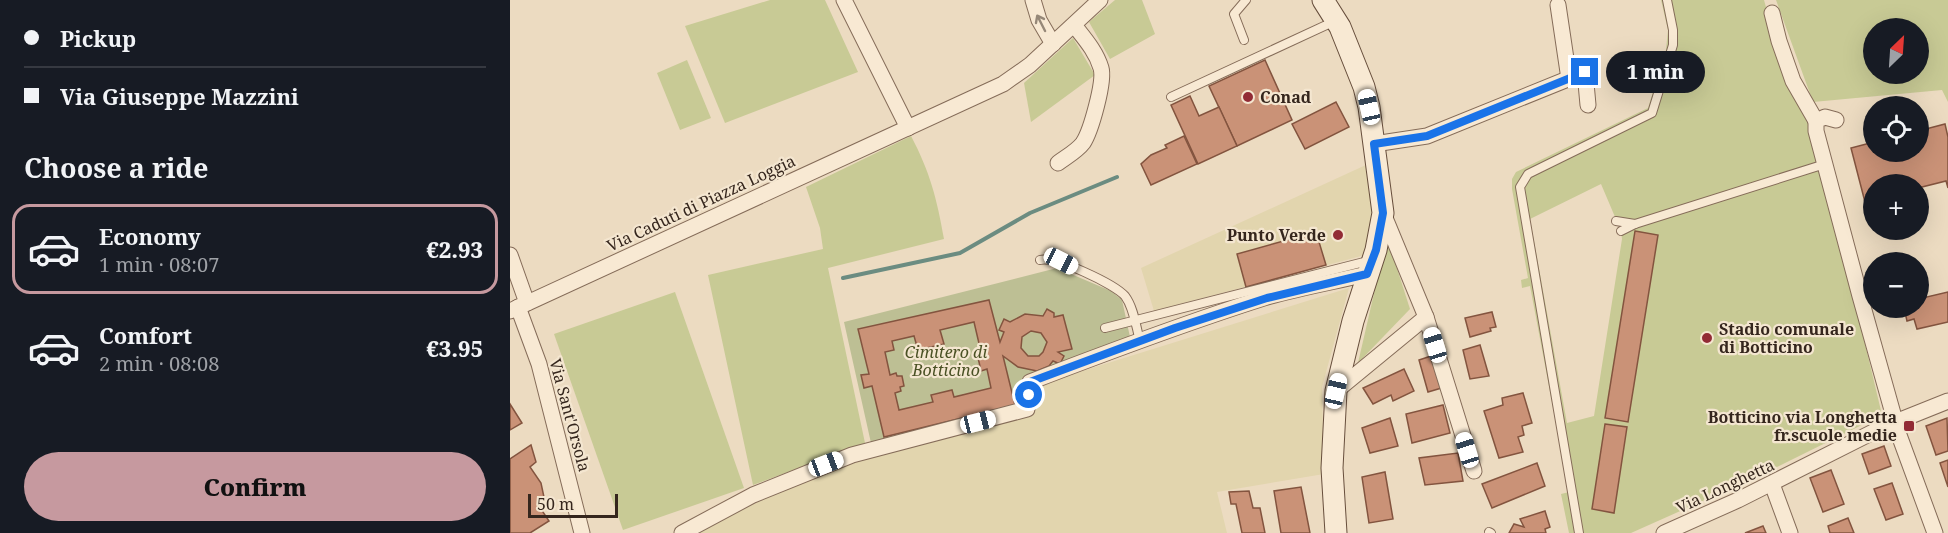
<!DOCTYPE html>
<html lang="en">
<head>
<meta charset="utf-8">
<style>
	:root { --surface:#171b24; --page:#20242c; --text:#f1f3f6; --muted:#9ea1a6; --line:#363941; --accent:#c6999f }
	body { margin:0; font-family:"Noto Serif",serif; background:var(--page); color:var(--text); height:100vh; display:flex; flex-direction:column; font-size:22px; white-space:nowrap }
	* { box-sizing:border-box; margin:0 }
	p { font-size:20px; color:var(--muted) }
	.icon { flex:none; width:33px; height:33px; fill:none; stroke:currentColor; stroke-width:2; stroke-linecap:round; stroke-linejoin:round }
	.map { position:relative; flex:1; overflow:hidden }
	.details { display:flex; flex-direction:column; background:var(--surface); width:510px }
	.details>* { flex:none }
	.top-card { display:grid; align-content:center; height:132px; padding:0 24px; background:var(--surface) }
	.needle { width:39px; rotate:25deg }
	.buttons { position:absolute; left:1353px; top:18px; display:grid; gap:12px }
	.buttons a { display:grid; place-items:center; width:66px; height:66px; border-radius:50%; background:var(--surface); box-shadow:0 6px 24px #0002; font-size:30px }
	.scale { position:absolute; left:18px; bottom:15px; width:90px; box-sizing:border-box; padding-left:6px; border:3px solid #35261d; border-top:0; font-size:16px; line-height:21px; white-space:nowrap; color:#35261d; -webkit-text-stroke:4px #f4e6d0; paint-order:stroke }
	.end { position:absolute; width:27px; height:27px; margin:-14px; border:8px solid #1a73e8; background:#fff; box-shadow:0 0 0 3px #fff }
	.from { border-radius:50% }
	.bubble { position:absolute; height:42px; border-radius:21px; background:var(--surface); box-shadow:0 6px 24px #0002; font-size:20px; font-weight:800; line-height:42px; text-align:center }
	.car { position:absolute; width:18px; height:36px; margin:-18px -9px; border-radius:8px; box-shadow:0 0 4px 2px #0007; background:linear-gradient(#fff 24%,#345 0 40%,#fff 0 76%,#345 0 86%,#fff 0) }
	.top-card b { display:flex; align-items:center; gap:21px; height:57px; font-size:22px }
	.top-card b+b { border-top:2px solid var(--line) }
	.top-card i { width:15px; height:15px; background:var(--text) }
	ul { padding:0; list-style:none }
	li { display:flex; align-items:center; gap:18px; height:90px; margin:0 12px 9px; padding:0 12px; border:3px solid transparent; border-radius:18px }
	li div { flex:1 }
	li b { display:block; font-size:22px }
	li em { font-style:normal; font-weight:800 }
	li.on { border-color:var(--accent) }
	li>.icon { width:54px; height:54px; stroke-width:1.5 }
	h2 { padding:0 24px; font-size:27px; line-height:72px }
	.action { display:flex; gap:12px; margin-top:auto; padding:12px 24px }
	.action a { flex:1; height:69px; border-radius:36px; background:var(--accent); color:#111; font-size:24px; font-weight:800; line-height:69px; text-align:center }
	main { display:flex; flex:1; min-height:0 }
	.map>svg:first-child { display:block }
</style>
</head>
<body>
<main>
<section class="details">
<div class="top-card">
<b><i class="from"></i>Pickup</b>
<b><i></i>Via Giuseppe Mazzini</b>
</div>
<h2>Choose a ride</h2>
<ul>
<li class="on"><svg class="icon" aria-label="car" viewBox="0 0 24 24"><path d="M5 17H2v-5l4-1 3-4h7l3 4 3 1v5h-3M9 17h6M6 11h13"/><circle cx="7" cy="17" r="2"/><circle cx="17" cy="17" r="2"/></svg><div><b>Economy</b><p>1 min · 08:07</p></div><em>€2.93</em></li>
<li><svg class="icon" aria-label="car" viewBox="0 0 24 24"><path d="M5 17H2v-5l4-1 3-4h7l3 4 3 1v5h-3M9 17h6M6 11h13"/><circle cx="7" cy="17" r="2"/><circle cx="17" cy="17" r="2"/></svg><div><b>Comfort</b><p>2 min · 08:08</p></div><em>€3.95</em></li>
</ul>
<div class="action"><a>Confirm</a></div>
</section>
<div class="map">
<svg width="1438" height="533" viewBox="0 0 1438 533">
	<rect width="100%" height="100%" fill="#ecdbc1"/>
	<g fill="#e2d5ae">
		<path d="M858,164l5,35 -4,46 -4,10 -211,56 -13,-43z"/>
		<path d="M839,288l-27,99 2,87 -107,18 10,41h-533l131,-64 209,-83z"/>
	</g>
	<g fill="#c8ca95" fill-rule="evenodd">
		<path d="M260,0h55l33,72 -133,51 -40,-97z"/>
		<path d="M605,0h27l13,34 -45,25 -21,-37z"/>
		<path d="M1151,0h103l5,18 43,103 70,294 -121,60 -130,58h-62l-8,-39 8,-2 -39,-206 -8,2 -1,-8 7,-2 -16,-89v-10l4,-7 132,-64 18,-58 2,-20zM1091,184l20,47 1,8 -28,177 -27,7 -37,-204zM1125,232l23,4 -30,186 -23,-4zM1095,424l22,4 -13,85 -22,-4z"/>
		<path d="M1266,0h172v102l-6,-12 -129,12zM1364,28h44v46h-44z"/>
		<path d="M563,38l22,37 -64,47 -7,-39z"/>
		<path d="M177,60l24,58 -31,12 -23,-57z"/>
		<path d="M401,136c19,36 26,63 33,103l-116,29 37,175 -112,42 -45,-210 115,-26 -3,-21 -14,-41z"/>
		<path d="M877,237l23,72 -52,54z"/>
		<path d="M165,292l69,196 -121,42 -69,-196z"/>
	</g>
	<path fill="#bdbf94" d="M547,268l54,23 11,9 8,37 -102,40 -4,31 -153,35 -27,-121z"/>
	<g fill="none" stroke-linecap="round" stroke-linejoin="round">
		<path stroke="#6b8c81" stroke-width="4" d="M333,278l117,-25 70,-40 87,-36"/>
	</g>
	<g fill="#ca9277" stroke="#83543f" stroke-width="1.5" fill-rule="evenodd">
		<path d="M755,60l27,60 -55,26 -28,-60z"/>
		<path d="M680,96l9,20 20,-9 18,39 -39,18 -27,-59z"/>
		<path d="M826,102l13,25 -44,22 -13,-25z"/>
		<path d="M1435,124l3,13v51l-2,-7 -28,7v-4h-44v15l-9,3 -14,-54 23,-6v10h44v-21z"/>
		<path d="M674,136l13,28 -46,21 -10,-21 10,-9 16,-7 -2,-3z"/>
		<path d="M1125,231l23,4 -30,187 -23,-4z"/>
		<path d="M806,232l10,33 -80,22 -9,-33z"/>
		<path d="M1438,292v30l-31,7 -3,-10 -7,2 -3,-13h14v-9z"/>
		<path d="M479,300l11,42 4,-10 -5,-2 5,-11 6,3 15,-8 18,2 4,-7 7,4v4l9,-2 9,34 -14,3 6,4 -4,8 -7,-3 -4,5 -12,5 -19,-4 -15,-11 12,49 -131,32 -12,-51 -8,2 -3,-13 8,-1 -11,-45zM464,322l7,30 -4,1 4,18 6,-2 4,19 -37,9 -2,-7 -21,5 2,7 -34,8 -4,-17 6,-2 -1,-4 4,-1 -2,-10h-5l-1,-3 -6,2 -5,-23 9,-2 -2,-9 22,-5 4,14 26,-6 -4,-14zM521,331l10,2 6,9 -4,10 -4,4h-11l-7,-8 1,-11z"/>
		<path d="M982,312l4,15 -6,1 1,3 -21,6 -5,-19z"/>
		<path d="M970,345l9,31 -19,3 -7,-29z"/>
		<path d="M924,355l11,32 -17,5 -9,-32z"/>
		<path d="M894,369l10,22 -21,10 -2,-6 -18,9 -10,-16z"/>
		<path d="M1013,393l9,30 -10,3 2,9 -6,2 5,15 -24,6 -15,-47 19,-6 -1,-7z"/>
		<path d="M0,404l12,19 -12,7z"/>
		<path d="M933,405l7,28 -38,10 -6,-29z"/>
		<path d="M880,418l8,28 -28,7 -8,-25z"/>
		<path d="M1437,418l1,33 -12,4 -10,-29z"/>
		<path d="M1095,424l22,3 -13,86 -22,-4z"/>
		<path d="M21,445l5,17 -6,5 11,16 4,19 -6,4 10,15 -19,12h-20v-74z"/>
		<path d="M1374,446l7,20 -22,8 -7,-20z"/>
		<path d="M948,453l5,28 -38,4 -6,-27z"/>
		<path d="M1438,460v27l-8,-24z"/>
		<path d="M1027,463l8,23 -53,22 -10,-24z"/>
		<path d="M1321,470l13,34 -21,8 -13,-34z"/>
		<path d="M875,472l8,47 -24,4 -7,-46z"/>
		<path d="M1382,483l11,31 -17,6 -12,-31z"/>
		<path d="M791,487l9,46h-29l-7,-42z"/>
		<path d="M739,491l4,17h7l5,25h-23l-6,-29h-5l-2,-12z"/>
		<path d="M1035,511l5,16 -5,2 1,4h-37l5,-9 10,3 -4,-8z"/>
		<path d="M1338,518l6,15h-24l-2,-7z"/>
		<path d="M1253,526l3,7h-21z"/>
	</g>
	<g fill="none" stroke-linecap="round" stroke-linejoin="round">
		<g stroke="#856c59" stroke-width="10">
			<g id="lane">
				<path d="M734,40l-10,-26 12,-14"/>
				<path d="M661,97l164,-76"/>
				<path d="M1106,221l19,3"/>
				<path d="M1111,231l14,-7 190,-60"/>
				<path d="M530,260c16,-4 74,24 85,36 9,12 11,31 15,45"/>
				<path d="M595,328l263,-67"/>
				<path d="M979,532l2,1"/>
				<path d="M1069,533l-59,-346 8,-13 124,-61 21,-68v-15l-6,-30"/>
			</g>
		</g>
		<g stroke="#856c59" stroke-width="17">
			<g id="street">
				<path d="M334,0l64,128"/>
				<path d="M523,0l6,20 14,24"/>
				<path d="M1048,5l11,74"/>
				<path d="M1262,13l7,28 14,40 23,40"/>
				<path d="M1326,120l-11,-3 -9,4v10l44,165 39,139 36,98"/>
				<path d="M864,144l53,-8 158,-64 3,33"/>
				<path d="M548,163c8,-6 19,-12 25,-20 8,-12 22,-62 18,-75 -5,-17 -17,-30 -27,-43"/>
				<path d="M0,255l17,48"/>
				<path d="M8,307l21,57 43,169"/>
				<path d="M0,311l493,-227 27,-19 70,-65"/>
				<path d="M916,317l48,154"/>
				<path d="M826,391l90,-74 -43,-104"/>
				<path d="M1262,484l18,49"/>
				<path d="M172,533l71,-38 99,-40 175,-46 3,-27c78,-30 155,-59 234,-84 34,-10 69,-16 103,-24"/>
				<path d="M1154,533l74,-33 145,-73 65,-26"/>
			</g>
		</g>
		<g stroke="#674e3c" stroke-width="23">
			<path id="secondary" d="M813,0l17,27 24,60 5,20 14,106 -7,37 -23,71 -17,70 -4,77 4,65"/>
		</g>
		<use href="#lane" stroke="#f8e9d3" stroke-width="8"/>
		<use href="#street" stroke="#f8e9d3" stroke-width="15"/>
		<use href="#secondary" stroke="#f8e9d3" stroke-width="21"/>
	</g>
	<defs><path id="oneway-shaft" d="M-6 0H5M1.5-3L5.5 0L1.5 3" fill="none" stroke-width="1.6" stroke-linecap="round" stroke-linejoin="round" transform="scale(1.5)"/></defs>
	<use stroke="#968878" href="#oneway-shaft" transform="translate(531 23) rotate(-117)"/>
	<g fill="none" stroke-linecap="round" stroke-linejoin="round">
		<path stroke="#1a73e8" stroke-width="8" d="M519,395l1,-13 145,-54 92,-30 100,-24 9,-24 7,-37 -9,-69 53,-8 158,-64"/>
	</g>
	<g fill="#922b35" stroke="#f4e6d0" stroke-width="2">
		<circle cx="738" cy="97" r="6"/>
		<circle cx="828" cy="235" r="6"/>
		<circle cx="1197" cy="338" r="6"/>
		<rect x="1393" y="420" width="12" height="12" rx="3"/>
	</g>
	<g text-anchor="middle" dominant-baseline="central" stroke-width="4.5" stroke-linejoin="round" paint-order="stroke">
		<g font-size="16" font-weight="bold" fill="#35261d" stroke="#f4e6d0" text-anchor="start">
			<text x="750" y="97">Conad</text>
			<text x="816" y="235" text-anchor="end">Punto Verde</text>
			<text x="1209" y="329">Stadio comunale<tspan x="1209" dy="18">di Botticino</tspan></text>
			<text x="1387" y="417" text-anchor="end">Botticino via Longhetta<tspan x="1387" dy="18">fr.scuole medie</tspan></text>
		</g>
		<g font-size="16" fill="#35261d" stroke="#f4e6d0">
			<text transform="translate(191 203) rotate(-25)">Via Caduti di Piazza Loggia</text>
			<text transform="translate(60 415) rotate(75)">Via Sant'Orsola</text>
			<text transform="translate(1215 486) rotate(-25)">Via Longhetta</text>
		</g>
		<g font-size="16" font-style="italic" fill="#4a5124" stroke="#f4e6d0">
			<text x="436" y="352">Cimitero di<tspan x="436" dy="18">Botticino</tspan></text>
		</g>
	</g>
</svg>
<div class="buttons">
<a><svg class="needle" viewBox="-14 -14 28 28"><path d="M0-13l5 13h-10z" fill="#e53935"/><path d="M0 13l5-13h-10z" fill="#9ea1a6"/></svg></a>
<a><svg class="icon" aria-label="locate" viewBox="0 0 24 24"><circle cx="12" cy="12" r="6"/><path d="M12 2v4M12 18v4M2 12h4M18 12h4"/></svg></a>
<a>+</a>
<a>−</a>
</div>
<div class="scale">50 m</div>
<i class="end from" style="left:519px;top:395px"></i>
<i class="end" style="left:1075px;top:72px"></i>
<div class="bubble" style="left:1096px;top:51px;width:99px">1 min</div>
<i class="car" style="left:859px;top:107px;rotate:347deg"></i>
<i class="car" style="left:551px;top:261px;rotate:117deg"></i>
<i class="car" style="left:925px;top:345px;rotate:343deg"></i>
<i class="car" style="left:826px;top:391px;rotate:13deg"></i>
<i class="car" style="left:468px;top:422px;rotate:76deg"></i>
<i class="car" style="left:957px;top:450px;rotate:343deg"></i>
<i class="car" style="left:316px;top:464px;rotate:69deg"></i>
</div>
</main>
</body>
</html>
